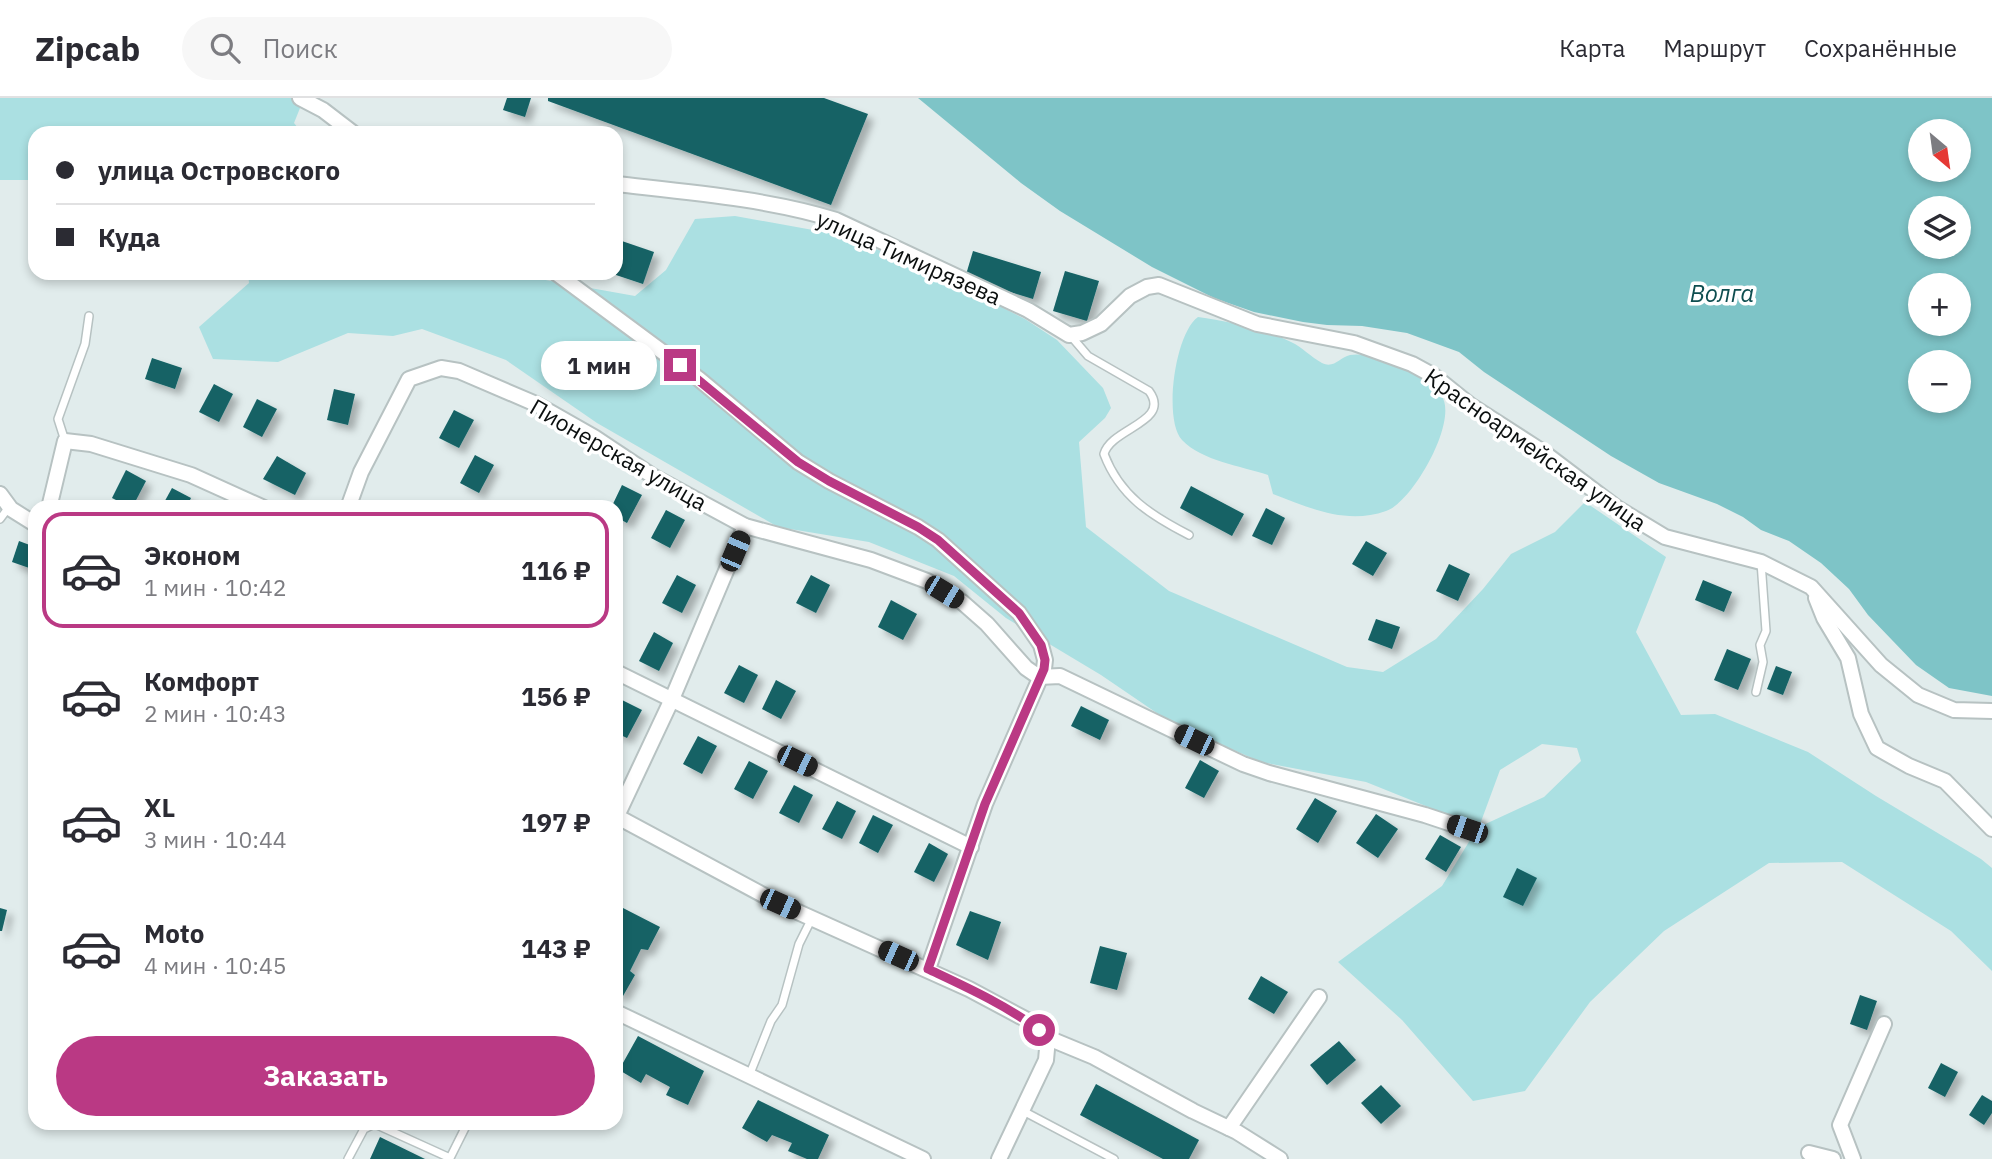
<!DOCTYPE html>
<html lang="ru">
<head>
<meta charset="utf-8">
<style>
	:root { --surface:#fff; --page:#f7f7f7; --text:#2b2b33; --muted:#7c7c81; --line:#e1e1e2; --accent:#ba3984 }
	body { margin:0; font-family:"IBM Plex Sans",sans-serif; background:var(--page); color:var(--text); height:100vh; display:flex; flex-direction:column; font-size:26px; white-space:nowrap }
	* { box-sizing:border-box; margin:0 }
	p { font-size:23px; color:var(--muted) }
	.icon { flex:none; width:38px; height:38px; fill:none; stroke:currentColor; stroke-width:2; stroke-linecap:round; stroke-linejoin:round }
	.map { position:relative; flex:1; overflow:hidden }
	.sheet { position:absolute; left:28px; top:402px; width:595px; height:630px; display:flex; flex-direction:column; background:var(--surface); border-radius:21px; box-shadow:0 4px 10px #0003 }
	.sheet>* { flex:none }
	.top-card { position:absolute; left:28px; top:28px; width:595px; height:154px; border-radius:21px; box-shadow:0 4px 10px #0003; display:grid; align-content:center; height:154px; padding:0 28px; background:var(--surface) }
	.needle { width:46px; rotate:151deg }
	.tools { position:absolute; left:1908px; top:21px; display:grid; gap:14px }
	.tools a { display:grid; place-items:center; width:63px; height:63px; border-radius:50%; background:var(--surface); box-shadow:0 4px 10px #0003; font-size:35px }
	.end { position:absolute; width:32px; height:32px; margin:-16px; border:9px solid #ba3984; background:#fff; box-shadow:0 0 0 4px #fff }
	.from { border-radius:50% }
	.bubble { position:absolute; height:49px; border-radius:24px; background:var(--surface); box-shadow:0 4px 10px #0003; font-size:23px; font-weight:700; line-height:49px; text-align:center }
	.car { position:absolute; width:21px; height:42px; margin:-21px -10px; border-radius:9px; box-shadow:0 0 5px 2px #0007; background:linear-gradient(#222 24%,#8ab4d8 0 40%,#222 0 76%,#8ab4d8 0 86%,#222 0) }
	.top-card b { display:flex; align-items:center; gap:24px; height:66px; font-size:26px }
	.top-card b+b { border-top:2px solid var(--line) }
	.top-card i { width:18px; height:18px; background:var(--text) }
	ul { padding:12px 0 0; list-style:none }
	li { display:flex; align-items:center; gap:21px; height:116px; margin:0 14px 10px; padding:0 14px; border:4px solid transparent; border-radius:21px }
	li div { flex:1 }
	li b { display:block; font-size:26px }
	li em { font-style:normal; font-weight:700 }
	li.active { border-color:var(--accent) }
	li>.icon { width:63px; height:63px; stroke-width:1.5 }
	.cta { display:flex; gap:14px; margin-top:auto; padding:14px 28px }
	.cta a { flex:1; height:80px; border-radius:42px; background:var(--accent); color:#fff; font-size:28px; font-weight:700; line-height:80px; text-align:center }
	header { display:flex; align-items:center; gap:42px; box-sizing:border-box; height:98px; padding:0 35px; background:var(--surface); border-bottom:2px solid var(--line) }
	header strong { font-size:33px }
	nav { display:flex; gap:38px; margin-inline-start:auto; font-size:24px }
	.search { width:490px; height:63px; background:var(--page); display:flex; align-items:center; gap:18px; box-sizing:border-box; padding:0 24px; border-radius:38px; color:var(--muted); font-size:26px }
	.map>svg:first-child { display:block }
</style>
</head>
<body>
<header>
<strong>Zipcab</strong>
<div class="search"><svg class="icon" aria-label="search" viewBox="0 0 24 24"><circle cx="10" cy="10" r="6"/><path d="M15 15l6 6"/></svg>Поиск</div>
<nav><a>Карта</a><a>Маршрут</a><a>Сохранённые</a></nav>
</header>
<div class="map">
<svg width="1992" height="1061" viewBox="0 0 1992 1061">
	<defs>
		<filter id="shadow"><feDropShadow dx="6" dy="6" stdDeviation="3.5" flood-color="#0004"/></filter>
	</defs>
	<rect width="100%" height="100%" fill="#e1ecec"/>
	<g fill="#abe0e2" fill-rule="evenodd">
		<path d="M0,0h304l-10,25 8,10h-267v47h-35z"/>
		<path d="M735,118l100,18 84,31 106,54 32,21 46,48 8,20 -6,10 -26,24 7,85 83,64 178,76 36,5 53,-33 47,-50 28,-35 44,-22 30,-30 81,55 -30,75 45,83 34,-1 93,38 68,44 105,63 11,9v103l-41,-40 -109,-69 -73,1 -105,68 -74,71 -65,89 -52,10 -71,-81 -64,-58 104,-76 36,-59 -112,-45 -105,-20 -91,-40 -69,-47 -95,-57 -52,-42 -85,-34 -91,-15 -181,-104 -91,-63 -84,-31 -29,7 -45,-3 -70,29 -65,-3 -14,-32 50,-44 -1,-10h259l128,23 31,-26 29,-51zM1542,646l35,4 4,13 -37,36 -65,30 21,-57z"/>
		<path d="M1198,219c28,4 68,12 93,25 11,5 20,15 31,21 12,6 18,-6 28,-8 24,-5 76,22 91,40 19,24 -29,108 -55,116 -40,14 -76,-3 -113,-17l-5,-19c-27,-9 -66,-14 -86,-35 -19,-21 -7,-107 16,-123z"/>
	</g>
	<path fill="#7ec4c7" fill-rule="evenodd" d="M918,0h1074v598l-43,-8 -33,-23 -48,-50 -19,-26 -28,-26 -32,-22 -28,-11 -18,-13 -26,-13 -58,-21 -48,-27 -127,-84 -25,-20 -52,-19 -45,-7 -35,-1 -24,-3 -49,-10 -40,-14 -62,-31 -92,-56 -39,-28zM1920,33h38v39h-38zM1920,110h38v39h-38zM1920,187h38v39h-38zM1920,264h38v39h-38z"/>
	<g fill="#146265" filter="url(#shadow)">
		<path d="M507,0h24l-6,19 -22,-7z"/>
		<path d="M548,0h276l44,16 -37,91 -283,-104z"/>
		<path d="M616,141l38,13 -11,32 -27,-9z"/>
		<path d="M973,153l68,21 -8,27 -68,-21z"/>
		<path d="M1065,173l34,10 -12,40 -34,-10z"/>
		<path d="M152,260l30,10 -7,21 -30,-10z"/>
		<path d="M214,286l19,10 -14,28 -20,-10z"/>
		<path d="M334,291l21,5 -7,31 -21,-5z"/>
		<path d="M257,301l20,10 -15,28 -19,-10z"/>
		<path d="M454,312l20,10 -15,28 -20,-10z"/>
		<path d="M475,357l19,10 -15,28 -19,-10z"/>
		<path d="M277,358l29,17 -11,22 -32,-16z"/>
		<path d="M126,372l20,11 -14,27 -20,-10z"/>
		<path d="M622,387l20,10 -15,28 -11,-6v-9h-5z"/>
		<path d="M1191,388l53,28 -12,22 -52,-28z"/>
		<path d="M172,390l19,10 -5,10h-25z"/>
		<path d="M1266,410l19,10 -13,27 -20,-9z"/>
		<path d="M666,412l19,10 -15,28 -19,-10z"/>
		<path d="M19,443l16,6v23l-23,-8z"/>
		<path d="M1366,443l21,12 -14,23 -21,-12z"/>
		<path d="M1449,466l21,10 -12,27 -22,-10z"/>
		<path d="M677,477l19,10 -14,28 -20,-10z"/>
		<path d="M811,477l19,10 -14,28 -20,-10z"/>
		<path d="M1703,482l29,12 -8,20 -29,-12z"/>
		<path d="M891,502l26,14 -14,26 -25,-13z"/>
		<path d="M1376,521l24,8 -8,22 -24,-9z"/>
		<path d="M654,534l19,11 -14,28 -20,-10z"/>
		<path d="M1727,551l24,10 -13,31 -24,-10z"/>
		<path d="M739,567l19,10 -14,28 -20,-10z"/>
		<path d="M1776,568l16,6 -9,23 -16,-6z"/>
		<path d="M776,582l20,11 -15,28 -19,-10z"/>
		<path d="M622,602l20,10 -15,28 -11,-5v-21z"/>
		<path d="M1081,608l28,14 -9,20 -29,-14z"/>
		<path d="M698,638l19,10 -15,28 -19,-10z"/>
		<path d="M1200,662l19,11 -15,27 -19,-10z"/>
		<path d="M749,663l19,10 -15,28 -19,-10z"/>
		<path d="M794,687l19,10 -14,28 -20,-10z"/>
		<path d="M1315,700l22,13 -19,32 -22,-14z"/>
		<path d="M837,703l19,10 -14,28 -20,-10z"/>
		<path d="M1376,716l22,15 -20,29 -22,-15z"/>
		<path d="M873,717l20,10 -15,28 -19,-10z"/>
		<path d="M1440,737l21,12 -15,25 -21,-13z"/>
		<path d="M929,745l19,11 -14,28 -20,-10z"/>
		<path d="M1517,770l20,10 -14,28 -20,-9z"/>
		<path d="M0,810l7,2 -5,21h-2z"/>
		<path d="M623,810l37,19 -12,23 -7,-1 -11,22 5,4 -12,21 -7,-4v-68z"/>
		<path d="M970,813l31,11 -13,38 -32,-15z"/>
		<path d="M1100,848l27,7 -10,37 -27,-7z"/>
		<path d="M1261,878l27,16 -14,22 -26,-15z"/>
		<path d="M1860,897l17,6 -10,29 -17,-6z"/>
		<path d="M638,938l66,35 -16,34 -22,-10 4,-8 -24,-13 -5,9 -22,-13z"/>
		<path d="M1339,943l17,19 -29,25 -17,-20z"/>
		<path d="M1941,965l17,9 -13,25 -17,-9z"/>
		<path d="M1096,986l103,56 -10,19h-26l-83,-44z"/>
		<path d="M1381,987l20,21 -20,18 -20,-21z"/>
		<path d="M1982,997l10,6v12l-8,12 -15,-10z"/>
		<path d="M758,1002l71,35 -11,24h-11l-19,-8 4,-8 -20,-8 -5,7 -25,-14z"/>
		<path d="M380,1039l45,22h-55z"/>
	</g>
	<g fill="none" stroke-linecap="round" stroke-linejoin="round">
		<g stroke="#b7c2c2" stroke-width="10">
			<g id="lane">
				<path d="M1070,237l18,21 61,35c23,31 -38,37 -45,63 16,42 46,61 85,81"/>
				<path d="M65,343l-7,-22 27,-75 4,-28"/>
				<path d="M0,421l9,-12"/>
				<path d="M1756,594l7,-30 -3,-17 6,-14 -5,-69"/>
				<path d="M749,978l22,-55 11,-16 17,-61 13,-26"/>
				<path d="M1023,1013l91,48"/>
				<path d="M375,1026l75,34 17,-34"/>
				<path d="M348,1061l16,-30 10,-5"/>
			</g>
		</g>
		<g stroke="#b7c2c2" stroke-width="18">
			<g id="street">
				<path d="M300,0l23,12 30,23"/>
				<path d="M616,86c70,8 154,15 220,36l192,90 41,25 13,-2 19,-9 29,-28 17,-9 12,-2 98,39 97,19 58,21 22,12 36,29 73,47 74,56 48,29 96,25 50,25 70,78 37,30 36,15 38,1"/>
				<path d="M556,175l143,106 99,83 31,19 89,46 20,13 81,73 22,32 4,15 -1,9 -59,135 -57,165"/>
				<path d="M0,396l11,15 24,15"/>
				<path d="M49,410l16,-67 26,3 100,31 73,33"/>
				<path d="M348,410l13,-36 48,-93 32,-11 18,3 77,33 58,33 60,40 91,49 126,34 56,21 35,21 25,22 39,44 13,9"/>
				<path d="M1816,500l8,20 24,40 13,56 16,34 32,18 36,15 47,48"/>
				<path d="M616,574l355,175"/>
				<path d="M1039,579l21,-1 183,88 26,9 156,42 42,14"/>
				<path d="M616,718l164,88 189,85 58,31 21,18 46,19 99,54 44,21 43,27"/>
				<path d="M616,720l56,-119 73,-173"/>
				<path d="M616,914l307,147"/>
				<path d="M1229,1030l90,-131"/>
				<path d="M1809,1055l24,6"/>
				<path d="M999,1061l47,-99 2,-22"/>
				<path d="M1853,1061l-13,-34 44,-101"/>
			</g>
		</g>
		<use href="#lane" stroke="#fff" stroke-width="7"/>
		<use href="#street" stroke="#fff" stroke-width="14"/>
	</g>
	<g fill="none" stroke-linecap="round" stroke-linejoin="round">
		<path stroke="#ba3984" stroke-width="9" d="M680,267l118,97 31,19 89,46 20,13 81,73 22,32 4,15 -1,9 -59,135 -57,165c38,18 78,36 111,61"/>
	</g>
	<g text-anchor="middle" dominant-baseline="central" stroke-width="7" stroke-linejoin="round" paint-order="stroke">
		<g font-size="23" fill="#0b0f0f" stroke="#fff">
			<text transform="translate(909 159) rotate(24)">улица Тимирязева</text>
			<text transform="translate(1536 351) rotate(35)">Красноармейская улица</text>
			<text transform="translate(619 356) rotate(30)">Пионерская улица</text>
		</g>
		<g font-size="24" font-style="italic" fill="#0e4e50" stroke="#fff">
			<text x="1722" y="195">Волга</text>
		</g>
	</g>
</svg>
<div class="tools">
<a><svg class="needle" viewBox="-14 -14 28 28"><path d="M0-13l5 13h-10z" fill="#e53935"/><path d="M0 13l5-13h-10z" fill="#7c7c81"/></svg></a>
<a><svg class="icon" aria-label="layers" viewBox="0 0 24 24"><path d="M12 4l9 5-9 5-9-5zM3 14l9 5 9-5"/></svg></a>
<a>+</a>
<a>−</a>
</div>
<i class="end from" style="left:1039px;top:932px"></i>
<i class="end" style="left:680px;top:267px"></i>
<div class="bubble" style="left:541px;top:243px;width:116px">1 мин</div>
<i class="car" style="left:735px;top:453px;rotate:23deg"></i>
<i class="car" style="left:944px;top:494px;rotate:121deg"></i>
<i class="car" style="left:1194px;top:642px;rotate:296deg"></i>
<i class="car" style="left:797px;top:663px;rotate:116deg"></i>
<i class="car" style="left:1467px;top:731px;rotate:289deg"></i>
<i class="car" style="left:780px;top:806px;rotate:114deg"></i>
<i class="car" style="left:898px;top:858px;rotate:294deg"></i>
<div class="top-card">
<b><i class="from"></i>улица Островского</b>
<b><i></i>Куда</b>
</div>
<section class="sheet">
<ul>
<li class="active"><svg class="icon" aria-label="car" viewBox="0 0 24 24"><path d="M5 17H2v-5l4-1 3-4h7l3 4 3 1v5h-3M9 17h6M6 11h13"/><circle cx="7" cy="17" r="2"/><circle cx="17" cy="17" r="2"/></svg><div><b>Эконом</b><p>1 мин · 10:42</p></div><em>116 ₽</em></li>
<li><svg class="icon" aria-label="car" viewBox="0 0 24 24"><path d="M5 17H2v-5l4-1 3-4h7l3 4 3 1v5h-3M9 17h6M6 11h13"/><circle cx="7" cy="17" r="2"/><circle cx="17" cy="17" r="2"/></svg><div><b>Комфорт</b><p>2 мин · 10:43</p></div><em>156 ₽</em></li>
<li><svg class="icon" aria-label="car" viewBox="0 0 24 24"><path d="M5 17H2v-5l4-1 3-4h7l3 4 3 1v5h-3M9 17h6M6 11h13"/><circle cx="7" cy="17" r="2"/><circle cx="17" cy="17" r="2"/></svg><div><b>XL</b><p>3 мин · 10:44</p></div><em>197 ₽</em></li>
<li><svg class="icon" aria-label="car" viewBox="0 0 24 24"><path d="M5 17H2v-5l4-1 3-4h7l3 4 3 1v5h-3M9 17h6M6 11h13"/><circle cx="7" cy="17" r="2"/><circle cx="17" cy="17" r="2"/></svg><div><b>Moto</b><p>4 мин · 10:45</p></div><em>143 ₽</em></li>
</ul>
<div class="cta"><a>Заказать</a></div>
</section>
</div>
</body>
</html>
